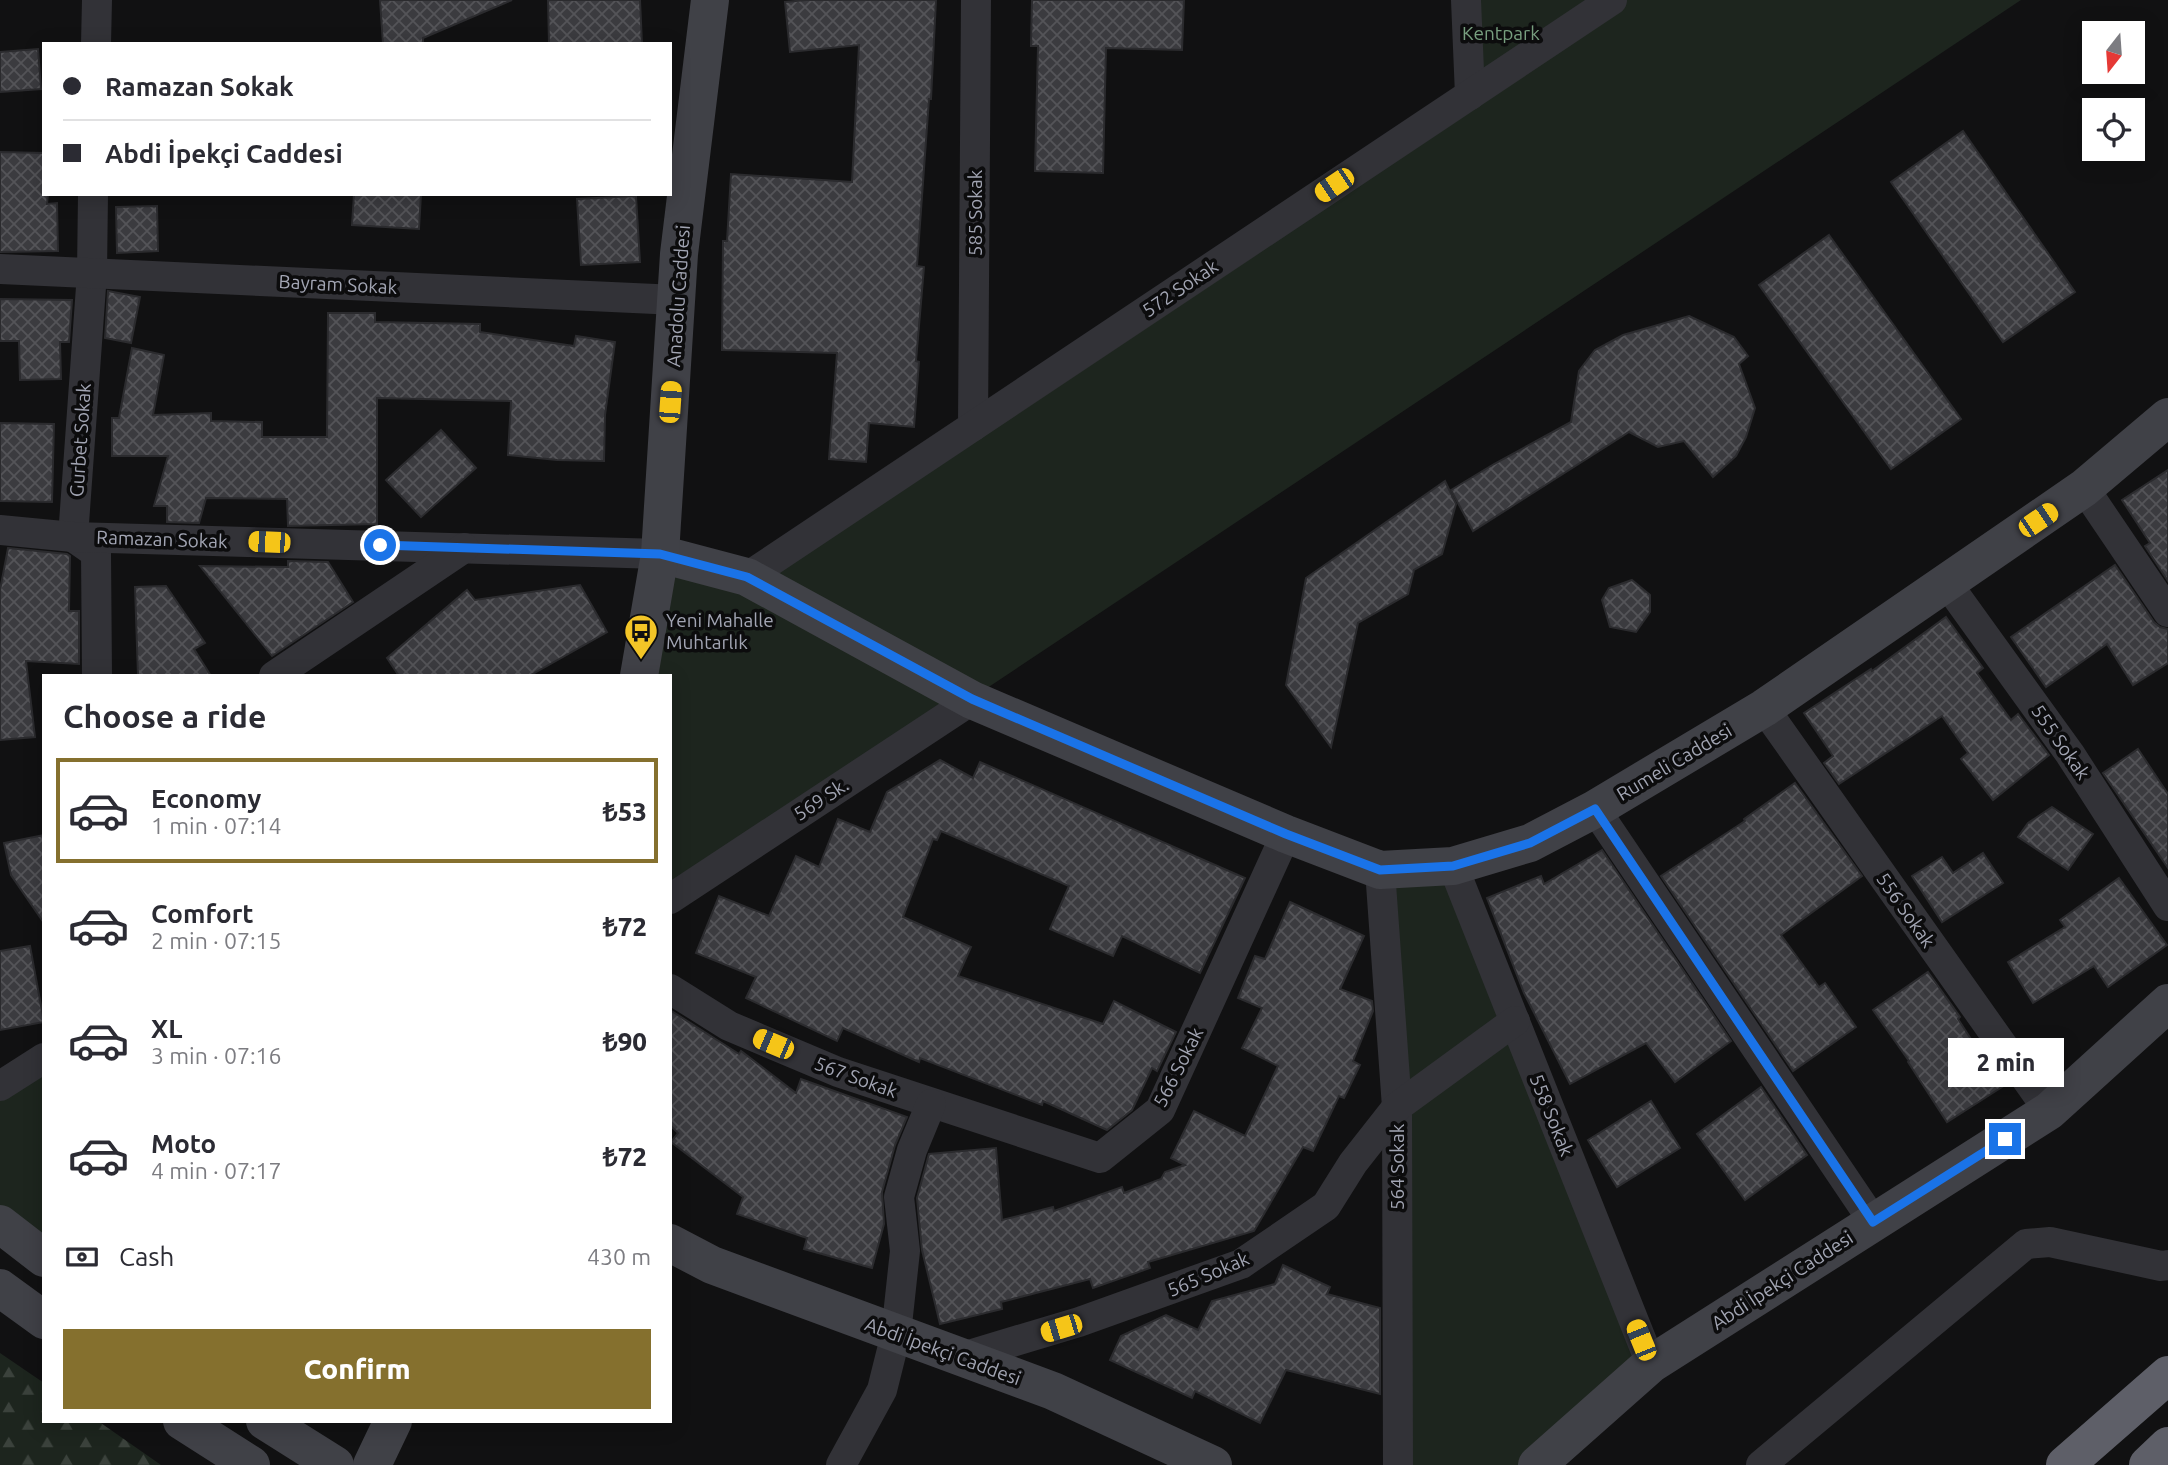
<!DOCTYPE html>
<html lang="en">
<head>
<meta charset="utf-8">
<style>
	:root { --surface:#fff; --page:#f2f2f3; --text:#2b2b33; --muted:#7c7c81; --line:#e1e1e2; --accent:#85702e }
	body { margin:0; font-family:Ubuntu,sans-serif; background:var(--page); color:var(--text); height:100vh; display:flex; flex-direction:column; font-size:26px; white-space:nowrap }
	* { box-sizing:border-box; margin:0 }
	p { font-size:23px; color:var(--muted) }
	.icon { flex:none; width:38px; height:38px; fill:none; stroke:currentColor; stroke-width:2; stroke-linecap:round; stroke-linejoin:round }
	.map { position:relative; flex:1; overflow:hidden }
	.drawer { position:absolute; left:42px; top:674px; width:630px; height:749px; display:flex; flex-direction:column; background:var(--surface); border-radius:0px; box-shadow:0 4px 18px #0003 }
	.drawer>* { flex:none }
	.top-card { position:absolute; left:42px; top:42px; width:630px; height:154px; border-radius:0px; box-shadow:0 4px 18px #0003; display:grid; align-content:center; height:154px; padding:0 21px; background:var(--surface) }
	.needle { width:46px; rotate:197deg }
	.buttons { position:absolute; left:2082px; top:21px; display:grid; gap:14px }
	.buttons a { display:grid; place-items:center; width:63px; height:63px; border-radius:0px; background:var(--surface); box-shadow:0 4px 18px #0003; font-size:35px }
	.end { position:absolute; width:32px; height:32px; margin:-16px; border:9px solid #1a73e8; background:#fff; box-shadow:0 0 0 4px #fff }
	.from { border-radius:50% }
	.bubble { position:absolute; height:49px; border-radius:0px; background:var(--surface); box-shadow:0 4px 18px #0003; font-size:23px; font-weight:800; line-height:49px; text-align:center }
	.car { position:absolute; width:21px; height:42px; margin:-21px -10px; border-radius:9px; box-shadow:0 0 5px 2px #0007; background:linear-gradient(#f5c518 24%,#345 0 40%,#f5c518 0 76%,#345 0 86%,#f5c518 0) }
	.top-card b { display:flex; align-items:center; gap:24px; height:66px; font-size:26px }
	.top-card b+b { border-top:2px solid var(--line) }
	.top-card i { width:18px; height:18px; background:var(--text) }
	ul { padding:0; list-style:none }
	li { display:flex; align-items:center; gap:21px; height:105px; margin:0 14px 10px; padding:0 7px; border:4px solid transparent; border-radius:0px }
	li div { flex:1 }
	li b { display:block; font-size:26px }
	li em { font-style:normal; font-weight:800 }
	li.on { border-color:var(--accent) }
	li>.icon { width:63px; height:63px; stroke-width:1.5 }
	h2 { padding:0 21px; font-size:32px; line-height:84px }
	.pay { display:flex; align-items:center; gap:18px; height:77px; padding:0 21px; font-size:26px }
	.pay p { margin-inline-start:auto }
	.action { display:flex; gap:14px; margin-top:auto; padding:14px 21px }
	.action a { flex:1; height:80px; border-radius:0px; background:var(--accent); color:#fff; font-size:28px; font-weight:800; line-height:80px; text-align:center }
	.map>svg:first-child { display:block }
</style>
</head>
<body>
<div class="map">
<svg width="2168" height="1465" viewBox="0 0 2168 1465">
	<defs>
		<pattern id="forest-firs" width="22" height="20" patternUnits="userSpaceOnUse" patternTransform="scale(1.75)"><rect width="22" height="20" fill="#1d251e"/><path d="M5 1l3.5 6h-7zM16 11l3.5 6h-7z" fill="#3b423c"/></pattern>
		<pattern id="building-cross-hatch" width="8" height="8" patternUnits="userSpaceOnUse" patternTransform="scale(1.75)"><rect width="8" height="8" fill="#3b3b3f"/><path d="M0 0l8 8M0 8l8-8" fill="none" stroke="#545458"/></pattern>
	</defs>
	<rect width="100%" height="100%" fill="#111112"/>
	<g fill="#1d251e">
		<path d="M1466,0h555l-1351,899v-223h-50l21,-15 19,-107 87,22 722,-481z"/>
		<path d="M1453,866l198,498 -114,101h-139l-18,-595z"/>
		<path d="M44,1058v200l-44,-34v-138z"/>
	</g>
	<path fill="url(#forest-firs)" d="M0,1353l44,30v38h54l63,44h-161z"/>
	<g fill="url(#building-cross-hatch)" stroke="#2b2b2e" stroke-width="2">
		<path d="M380,0h132l-89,38v6h-40z"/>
		<path d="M548,0h92l2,44h-93z"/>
		<path d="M806,0h130l-5,99h-2l-12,167 7,1 -8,94 3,1 -5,65 -45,-4 -3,39 -37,-3 8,-106 -115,-3 1,-109h4l4,-67 121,8 7,-137 -69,7 -5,-50z"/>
		<path d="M1032,0h152l-2,50 -76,-2 -3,125 -68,-2 3,-125h-7z"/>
		<path d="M38,49l3,40 -41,3v-40z"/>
		<path d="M1963,131l112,161 -72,50 -112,-160z"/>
		<path d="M0,152l44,1v41h4l-1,10 10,-1 1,48 -58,1z"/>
		<path d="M354,194h67l-2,35 -67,-4z"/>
		<path d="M636,196l4,66 -59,3 -4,-66z"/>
		<path d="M157,206l1,45 -41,2 -1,-46z"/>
		<path d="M1829,235l132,184 -70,50 -132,-184z"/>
		<path d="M108,291l32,6 -9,46 -26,-5z"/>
		<path d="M0,299l72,1 -3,42h-9l1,37 -41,1 -1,-39h-19z"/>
		<path d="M328,313h47v9l105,2v8l94,14 2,-10 39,6 -10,73 -1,46 -47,-1 -49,-5 3,-54 -134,-3v126l-89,2 -1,-27 -81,-1 -7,25 -32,-1v-16h-13l14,-50h-56v-38h7l13,-70 32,7 -11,60 58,-2v8l51,1v15h65z"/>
		<path d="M1689,316l45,21 14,19 -9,8 16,44 -9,29 -10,19 -23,21 -29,-36 -26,6 -29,-15 -156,99 -22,-41 43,-26 77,-42 8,-51 16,-21 28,-15z"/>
		<path d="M0,423l54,1 -2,78 -52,-1z"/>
		<path d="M441,430l35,38 -55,49 -35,-37z"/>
		<path d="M2168,470v111l-23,-35 5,-3 -28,-43z"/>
		<path d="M1445,481l11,23 -14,50 -28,16 -6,24 -50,29 -27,124 -45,-62 20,-107z"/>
		<path d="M8,548l59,6 3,2 -1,55h10v53l-53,-3 9,76 -35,3v-150z"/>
		<path d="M288,561l40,1 25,40 -81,54 -72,-90 88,1z"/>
		<path d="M2115,565l39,57 6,5 8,2v34l-35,22 -26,-41 -61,43 -35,-50z"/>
		<path d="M1632,580l18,15v17l-14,20 -26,-5 -8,-27 7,-12z"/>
		<path d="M580,585l27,47 -78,44h-130l-12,-18 80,-68 8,10z"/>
		<path d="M166,586l39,57 -11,6 17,27h-73l-3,-89z"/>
		<path d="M1946,617l37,51 -6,5 34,47 7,-6 31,41 -56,45 -32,-41 7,-6 -26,-37 -103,68 -15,-21 9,-7 -29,-43 67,-44 1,2z"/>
		<path d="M2138,749l30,45v74l-65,-95z"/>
		<path d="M940,760l33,18 7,-16 265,116 -45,95 -78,-37 -9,20 -63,-27 19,-43 -128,-55 -4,9 -4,-1 -30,78 68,30 -13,29 145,48 11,-23 62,31 -19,39 -5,-3 -20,42 -25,20 -64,-29 -1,4 -122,-47 -1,4 -76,-34 -6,13 -91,-43 10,-21 -60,-24 23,-57 50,20 27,-60 23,11 19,-48 32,13 17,-40z"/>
		<path d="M1795,783l67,93 -81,59 38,52 6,-4 31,44 -63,44 -132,-195 84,-55 -1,-2z"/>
		<path d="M2052,807l41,27 -25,36 -50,-33 10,-14z"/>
		<path d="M44,835v88l-33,-48 -7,-32z"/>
		<path d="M1602,850l129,191 -56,41 -29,-39 -76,41 -46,-91 -37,-95 54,-22 3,8z"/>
		<path d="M1983,853l20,30 -61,39 -30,-46 30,-19 11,16z"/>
		<path d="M2119,878l48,67 -59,42 -14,-21 -61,37 -25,-41 57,-35 -5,-7z"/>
		<path d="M1290,902l74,34 -24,53 32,12 1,10 -20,50 7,4 -16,33 -5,-2 -26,55 -10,-4 -49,84 -106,31 2,6 -57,20 -3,-9 -89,23 1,7 -62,15 -18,-74 -5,-52 12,-44 67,-6 6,72 51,-13 1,4 68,-24 2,6 37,-14 4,-7 20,-7 -14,-7 23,-47 51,25 33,-70 -36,-18 20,-40 -24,-10 17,-42 10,3z"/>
		<path d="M30,946l14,76 -44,8v-79z"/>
		<path d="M1928,972l32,45 -2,2 44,68 -55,35 -39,-60 1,-1 -36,-51z"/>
		<path d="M670,1010l69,44 2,-3 55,42 5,-14 106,38 -12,28 -13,47 2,32 -12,44 -68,-19 3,-11 -70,-24 6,-17 -72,-55 7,-9 -8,-8z"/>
		<path d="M1761,1087l46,68 -62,45 -48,-66z"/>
		<path d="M1651,1101l29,47 -63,39 -29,-47z"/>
		<path d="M1283,1265l47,22 -3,7 53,14v86l-94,-24 -26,53 -65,-32 -3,7 -82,-38 11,-24 45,-21 32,15 14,-29 63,-17z"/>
	</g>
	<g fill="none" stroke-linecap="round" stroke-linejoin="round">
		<g stroke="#323237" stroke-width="30">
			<path d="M1466,0l4,95"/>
			<path d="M96,44l1,-44"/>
			<path d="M93,194l-1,79 -19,264 23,16 1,123"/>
			<path d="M0,269l677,31"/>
			<path d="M973,426l3,-426"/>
			<path d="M2084,488l84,124"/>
			<path d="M0,530l73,7 587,17"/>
			<path d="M747,577l865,-577"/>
			<path d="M1946,582l124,172 98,152"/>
			<path d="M274,676l190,-128"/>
			<path d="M1764,708l285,403"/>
			<path d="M1595,809l278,412"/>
			<path d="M1453,866l198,498"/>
			<path d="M1380,870l17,237 1,358"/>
			<path d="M670,899l302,-199"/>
			<path d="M670,989l59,37 109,46 262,86 60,-48 126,-276"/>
			<path d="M0,1086l44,-28"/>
			<path d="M962,1357l117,-35 162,-58 85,-58 27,-43 44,-56 118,-86"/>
			<path d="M841,1465l41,-75 14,-56 9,-83 -6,-54 13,-47 19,-46"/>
			<path d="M1761,1465l265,-221 24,-2 111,24 7,-1"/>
		</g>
		<g stroke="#404147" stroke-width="38">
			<path d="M660,554l87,23 225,123 314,134 94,36 73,-4 77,-23 65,-34 169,-101 320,-220 84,-71"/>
			<path d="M639,676l21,-122 19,-300 31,-254"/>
			<path d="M0,1224l44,34"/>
			<path d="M670,1243l42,22 341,126 160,74"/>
			<path d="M0,1288l44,32"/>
			<path d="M182,1421l69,44"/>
			<path d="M265,1421l70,44"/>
			<path d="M372,1465l21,-44"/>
			<path d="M1537,1465l114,-101 398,-253 119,-108"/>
		</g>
		<g stroke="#5e5f68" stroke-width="38">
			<path d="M2065,1465l103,-90"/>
			<path d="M2148,1465l20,-19"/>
		</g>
	</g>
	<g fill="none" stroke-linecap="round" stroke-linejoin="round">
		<path stroke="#1a73e8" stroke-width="9" d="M380,545l280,9 87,23 225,122 314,135 94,36 73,-4 77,-23 65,-34 278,413 132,-83"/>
	</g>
	<defs>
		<g id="bus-pin" transform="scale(1.75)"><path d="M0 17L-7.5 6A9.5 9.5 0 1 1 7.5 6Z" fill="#f3c527" stroke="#0c0c0d"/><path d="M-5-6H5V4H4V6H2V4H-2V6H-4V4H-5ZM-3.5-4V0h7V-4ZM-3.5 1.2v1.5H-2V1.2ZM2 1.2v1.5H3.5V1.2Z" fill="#111"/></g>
	</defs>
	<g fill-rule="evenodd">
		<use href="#bus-pin" x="641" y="631"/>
	</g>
	<g text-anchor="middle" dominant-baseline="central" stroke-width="7" stroke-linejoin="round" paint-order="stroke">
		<g font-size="19" fill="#789f7f" stroke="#0c0c0d">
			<text x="1501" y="33">Kentpark</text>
		</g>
		<g font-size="19" fill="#a2a5b3" stroke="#0c0c0d">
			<text transform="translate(975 213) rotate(-90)">585 Sokak</text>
			<text transform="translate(338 284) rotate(3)">Bayram Sokak</text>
			<text transform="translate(1180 288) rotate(-34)">572 Sokak</text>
			<text transform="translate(678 296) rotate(-86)">Anadolu Caddesi</text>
			<text transform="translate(80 440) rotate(-86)">Gurbet Sokak</text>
			<text transform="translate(162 539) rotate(2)">Ramazan Sokak</text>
			<text transform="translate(2061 742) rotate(55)">555 Sokak</text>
			<text transform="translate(1674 762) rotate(-31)">Rumeli Caddesi</text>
			<text transform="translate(821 799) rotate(-33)">569 Sk.</text>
			<text transform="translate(1906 910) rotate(55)">556 Sokak</text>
			<text transform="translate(1178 1067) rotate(-63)">566 Sokak</text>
			<text transform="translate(856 1077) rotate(20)">567 Sokak</text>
			<text transform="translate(1552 1115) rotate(68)">558 Sokak</text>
			<text transform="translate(1397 1167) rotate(-90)">564 Sokak</text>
			<text transform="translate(1208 1274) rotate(-23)">565 Sokak</text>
			<text transform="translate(1782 1280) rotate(-33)">Abdi İpekçi Caddesi</text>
			<text transform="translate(943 1351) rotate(20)">Abdi İpekçi Caddesi</text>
		</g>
		<g font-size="19" fill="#a2a5b3" stroke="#0c0c0d" text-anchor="start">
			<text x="666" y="620">Yeni Mahalle<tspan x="666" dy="22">Muhtarlık</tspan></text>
		</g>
	</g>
</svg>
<div class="buttons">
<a><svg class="needle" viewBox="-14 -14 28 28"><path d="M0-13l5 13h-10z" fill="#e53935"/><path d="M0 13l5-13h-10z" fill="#7c7c81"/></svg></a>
<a><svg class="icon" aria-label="locate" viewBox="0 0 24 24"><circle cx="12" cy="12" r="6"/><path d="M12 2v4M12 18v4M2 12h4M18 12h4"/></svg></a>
</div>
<i class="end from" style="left:380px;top:545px"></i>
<i class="end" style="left:2005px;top:1139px"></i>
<div class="bubble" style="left:1948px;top:1038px;width:116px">2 min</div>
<i class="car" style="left:1334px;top:185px;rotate:236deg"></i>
<i class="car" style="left:670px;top:402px;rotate:4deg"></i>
<i class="car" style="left:2038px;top:520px;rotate:56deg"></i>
<i class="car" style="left:269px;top:542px;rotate:272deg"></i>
<i class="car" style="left:773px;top:1044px;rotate:293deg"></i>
<i class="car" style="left:1061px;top:1328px;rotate:253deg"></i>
<i class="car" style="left:1641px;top:1340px;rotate:338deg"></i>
<div class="top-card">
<b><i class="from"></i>Ramazan Sokak</b>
<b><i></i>Abdi İpekçi Caddesi</b>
</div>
<section class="drawer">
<h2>Choose a ride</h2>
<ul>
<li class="on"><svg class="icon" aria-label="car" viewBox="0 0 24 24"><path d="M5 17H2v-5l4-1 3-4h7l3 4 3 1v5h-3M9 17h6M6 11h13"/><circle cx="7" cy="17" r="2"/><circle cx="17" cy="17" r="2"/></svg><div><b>Economy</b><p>1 min · 07:14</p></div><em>₺53</em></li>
<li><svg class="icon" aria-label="car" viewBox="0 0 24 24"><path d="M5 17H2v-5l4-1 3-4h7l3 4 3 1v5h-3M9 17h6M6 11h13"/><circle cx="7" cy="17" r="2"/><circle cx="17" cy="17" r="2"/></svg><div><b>Comfort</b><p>2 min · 07:15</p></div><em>₺72</em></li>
<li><svg class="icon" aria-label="car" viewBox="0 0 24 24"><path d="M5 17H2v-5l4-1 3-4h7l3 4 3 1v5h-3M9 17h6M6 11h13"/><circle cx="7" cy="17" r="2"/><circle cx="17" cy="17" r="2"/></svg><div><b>XL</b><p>3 min · 07:16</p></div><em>₺90</em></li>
<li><svg class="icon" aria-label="car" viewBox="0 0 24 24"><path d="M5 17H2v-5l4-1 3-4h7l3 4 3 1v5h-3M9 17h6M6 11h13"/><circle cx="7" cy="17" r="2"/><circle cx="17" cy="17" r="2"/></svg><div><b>Moto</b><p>4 min · 07:17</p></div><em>₺72</em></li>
</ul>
<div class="pay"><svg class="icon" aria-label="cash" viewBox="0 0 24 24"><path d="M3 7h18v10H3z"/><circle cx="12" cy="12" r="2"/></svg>Cash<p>430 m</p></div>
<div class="action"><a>Confirm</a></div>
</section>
</div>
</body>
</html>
